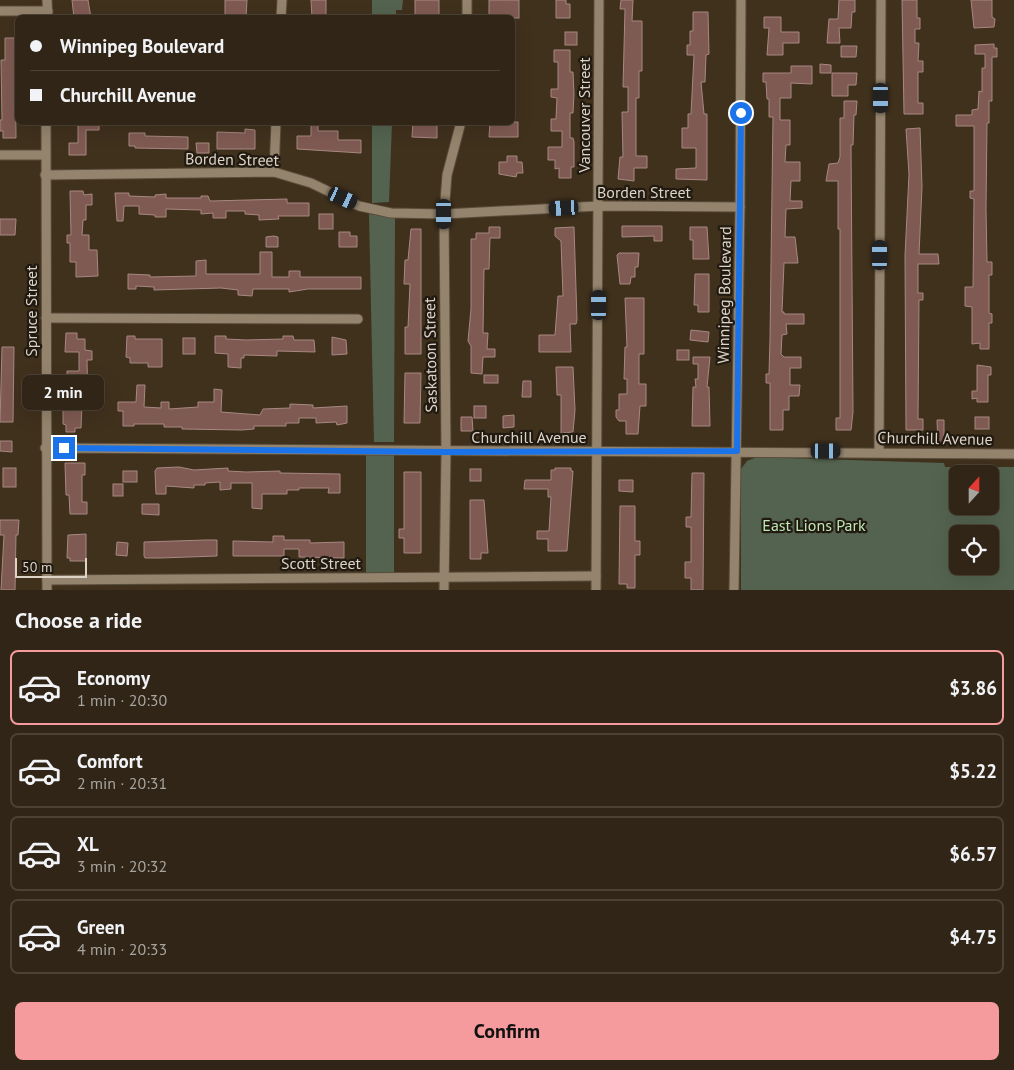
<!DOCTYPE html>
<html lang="en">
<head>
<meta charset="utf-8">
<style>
	:root { --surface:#302516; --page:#3c3123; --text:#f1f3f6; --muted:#a8a5a1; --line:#4b4235; --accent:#f59b9d }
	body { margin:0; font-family:"PT Sans",sans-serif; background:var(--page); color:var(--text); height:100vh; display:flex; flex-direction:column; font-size:19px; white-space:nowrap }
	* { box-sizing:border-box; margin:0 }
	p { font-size:16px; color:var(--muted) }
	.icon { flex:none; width:28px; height:28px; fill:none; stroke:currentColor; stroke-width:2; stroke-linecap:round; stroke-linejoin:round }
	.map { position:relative; height:590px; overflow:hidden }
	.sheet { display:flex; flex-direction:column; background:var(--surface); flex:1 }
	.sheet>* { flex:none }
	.hud { position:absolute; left:15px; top:15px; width:500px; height:110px; border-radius:8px; box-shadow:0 5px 20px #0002,0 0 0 1px var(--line); display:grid; align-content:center; height:110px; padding:0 15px; background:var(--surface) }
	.needle { width:32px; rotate:21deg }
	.controls { position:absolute; left:949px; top:465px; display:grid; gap:10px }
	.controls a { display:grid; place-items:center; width:50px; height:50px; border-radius:8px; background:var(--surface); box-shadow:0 5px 20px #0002,0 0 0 1px var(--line); font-size:25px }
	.scale { position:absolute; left:15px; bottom:12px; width:72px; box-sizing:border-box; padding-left:5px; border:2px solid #ddd3c7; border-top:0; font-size:14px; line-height:18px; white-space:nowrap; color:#ddd3c7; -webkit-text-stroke:4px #211a11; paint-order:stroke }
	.end { position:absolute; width:22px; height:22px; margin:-11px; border:6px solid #1a73e8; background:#fff; box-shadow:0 0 0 2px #fff }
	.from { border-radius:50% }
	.bubble { position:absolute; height:35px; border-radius:8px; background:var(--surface); box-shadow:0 5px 20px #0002,0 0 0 1px var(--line); font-size:16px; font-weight:700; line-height:35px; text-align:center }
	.car { position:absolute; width:15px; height:30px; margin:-15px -8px; border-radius:6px; box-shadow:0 0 4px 1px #0007; background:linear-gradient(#222 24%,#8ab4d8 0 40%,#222 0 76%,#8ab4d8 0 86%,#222 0) }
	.hud b { display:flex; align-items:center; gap:18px; height:48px; font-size:19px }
	.hud b+b { border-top:1px solid var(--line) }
	.hud i { width:12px; height:12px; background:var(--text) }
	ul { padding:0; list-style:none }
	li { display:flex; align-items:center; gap:15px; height:75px; margin:0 10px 8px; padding:0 5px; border:2px solid var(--line); border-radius:8px }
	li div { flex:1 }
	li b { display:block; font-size:19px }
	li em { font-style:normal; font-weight:700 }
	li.active { border-color:var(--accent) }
	li>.icon { width:45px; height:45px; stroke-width:1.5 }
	h2 { padding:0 15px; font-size:22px; line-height:60px }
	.action { display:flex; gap:10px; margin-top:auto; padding:10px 15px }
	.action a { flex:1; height:58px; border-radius:8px; background:var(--accent); color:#111; font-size:20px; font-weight:700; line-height:58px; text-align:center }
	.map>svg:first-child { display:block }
</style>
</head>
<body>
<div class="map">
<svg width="1014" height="590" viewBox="0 0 1014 590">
	<rect width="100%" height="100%" fill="#40311d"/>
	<g fill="#546350" fill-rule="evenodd">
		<path d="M372,0h31l-1,10h-6v7h-24z"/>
		<path d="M372,123h20l-3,79 -17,1z"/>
		<path d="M369,214l26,4 -1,224h-20z"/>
		<rect x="366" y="454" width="28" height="119"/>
		<path d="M757,457l187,6 1,4h69v123h-273v-121l6,-8zM958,474h32v32h-32zM958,534h32v32h-32z"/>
	</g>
	<g fill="#7f5a53" stroke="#a78882">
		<path d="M72,0h16l3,18h-17z"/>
		<path d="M225,0h22l-1,18h-21z"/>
		<path d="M311,0h15v18h-14z"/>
		<rect x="415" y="0" width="24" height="18"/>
		<rect x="489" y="0" width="30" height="18"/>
		<path d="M556,0h10v4h4v14h-14z"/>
		<path d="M621,0h12l-1,21h10v50h-3v27h-3v58h11v12h-13v13l-16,-2 2,-22h3l-1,-45h6v-25h-5l2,-78h-5z"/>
		<path d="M839,0h16v12h-3l-1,16h-12l1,15h-13l2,-24h9z"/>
		<path d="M902,0h15v18h3v11h-5v14h4l-1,18h5v11h-5v31h5v11h-19z"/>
		<path d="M971,0h21v17l3,2 -1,8 -20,1z"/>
		<path d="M693,12h15l1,42 -3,1 -1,27h-4l3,32h3v66l-31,-1v-10l20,-1v-20h-14v-20h6v-14h3l3,-59h-7v-10h3v-14h3z"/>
		<path d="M764,17h17v15h18v11h-16v12h-16l2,-27h-5z"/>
		<rect x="565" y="32" width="12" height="13"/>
		<path d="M5,38h10l1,100h-13v-7h-3v-11h2l-1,-60h4z"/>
		<path d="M994,44v4h3v9h-5v44h-3v22h-2l-1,86 1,53h5v13h-3v38l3,1v9h-3v26h-9v-6l-8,1v-37l-7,-1v-19h8l1,-88 -4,-1v-7h4v-65h-18v-11h16v-5l6,-1 1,-18 3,1v-24h3v-14h-10v-9z"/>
		<path d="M841,46h16l-1,11h-15z"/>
		<path d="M554,50h16v22h3l1,22 -1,19h-3v25h3l1,4v25h-3v11h-12v-10l-4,1v-9h-7v-13h14v-16h-11v-12h5l1,-21 -6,-1v-8h7v-27h-4z"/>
		<path d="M820,64l11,1v8h-11z"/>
		<path d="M791,66h21v18l-21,-1v15h-11v22h10v25h-4l-1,17h15v19h-9l-1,20h12v7l-16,1 -1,28h10l3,26h-14l-2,49h2v2h20v10h-18l1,10 -5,1 -1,19 3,3h17v11h-11v17h10l-1,11h-10v14h-6v20h-13v-47h-4v-9h3l1,-35 3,-222h-4v-18h-2l-1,-17h-3v-9h28z"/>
		<path d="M832,73h25l-1,12h-8v11h-16z"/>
		<path d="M844,101h13l-1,14h-2l-1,30h-2l2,267 -2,18h-15v-12h4v-189h-2v-48h-12l3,-17 9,-1 2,-6v-39h4z"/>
		<path d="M78,122h21v8h-13v25h-17v-12h9z"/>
		<path d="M311,122h7v9h20v9h23v13l-64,-4v-13h14z"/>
		<path d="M413,122h24v16l-25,-1z"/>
		<path d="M490,122h28v15h-29z"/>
		<path d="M920,128l2,59 -3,67h19l1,10h-21v29h5v7h-4l-1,119h5v11h-17l-1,-174 4,-82 -3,-45z"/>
		<path d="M245,129l10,1v19h-38v-17l28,1z"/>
		<path d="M129,133h16v3l43,1v12l-53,-1v-2h-6z"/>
		<path d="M196,143h13v10h-12z"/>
		<path d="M507,156h10v6h5l1,11h-6l-1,4 -17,-3v-12h8z"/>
		<path d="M70,191h13l1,4 8,-1v11h-6v15h-3l-1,15h7v15h8l1,26 -22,1v-15h-6v-19h-3v-8h4z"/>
		<path d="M115,193h14v3l26,1v-2l11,-1v4h35v-2h7l2,5 77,-2v4h22v13h-31l1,3 -20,1v-5l-14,-1v-3h-19v7h-13v-5l-12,1v-4l-35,-1v8h-11v-2l-16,-1v-8h-15l-1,15h-6z"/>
		<rect x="319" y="214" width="14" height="15"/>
		<path d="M0,219h16l-1,16h-15z"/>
		<path d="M622,226h40v15h-8v-5l-32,1z"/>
		<path d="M489,227h11v11h-10l-1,31h-5l-1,64h5l-1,16h8v8h-12l-1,17 -11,-1v-27l-3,-5 3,-32v-70h5v-6h13z"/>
		<path d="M574,227l3,93 -1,4h-6l1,28h-32v-17h16l3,-39h5l-2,-55 -6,-5v-8z"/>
		<path d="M690,227h17l2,32h-16v-19h-3z"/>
		<path d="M411,229h10v125h-16v-27h3l2,-43h-6l1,-24h3z"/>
		<path d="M339,232h11v4h7v11h-18z"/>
		<path d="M274,236l4,1v10h-12v-10z"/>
		<path d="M260,252h12v25h17v-6h11v6h61v12h-53l-19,3v-3h-36l-1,7 -14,-1v-5l-17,-2 -67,2v-3l-18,-1v3h-8v-15l22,1v2l46,-1v-15l10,-1v14h54z"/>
		<path d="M619,253h20l-1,14h-3v10h-4l-1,7h-10l-3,-29z"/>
		<path d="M695,274h14v38h-11v-7h-4z"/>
		<path d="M625,298h19v56h-5v30h7v22h-6l-2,28h-12v-13h-7l-3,-4v-7h3v-16h8v-15h-3l1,-32h2z"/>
		<path d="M691,330l18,2 -1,10 -18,-2z"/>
		<path d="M66,333h11v6h8v11l7,1v9h-5l1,43h-6l-1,25h-6v4h-9v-7l-3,-1v-33h4v-20h12v-19h-14z"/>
		<path d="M127,336h8v3h27v28h-14v-4h-18v-5l-4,-1z"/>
		<path d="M215,336h11v3l20,1 37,-1v-3h10l1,4h20l1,12 -38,-1v5l-33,-1v3h-3v10l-13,-1v-13l-13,-1z"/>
		<path d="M332,337l14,3 1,14 -15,1z"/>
		<rect x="183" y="338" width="12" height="16"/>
		<path d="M2,347h12l-1,75h-13z"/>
		<rect x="677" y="350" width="12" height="10"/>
		<path d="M693,357h17l-3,30h2l1,39h-18l1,-39h3l-1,-8h3v-15h-5z"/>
		<path d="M977,365l14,2v8h-3v27h-11v-4l-5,1v-8h5z"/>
		<path d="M556,367h17l2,43 -2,22 -12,1v-38h-4z"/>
		<path d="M405,373h16l-1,50h-16z"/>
		<rect x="484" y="375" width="14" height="8"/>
		<path d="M523,381h8v16h-9z"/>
		<path d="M137,385h8l-1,22 17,1v-6h8v7l29,-2v-5h16v-13l8,1 -1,22 39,3 3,-6 27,-1v-4l23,1v3l34,-2v17l-10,2 -1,-3 -20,1v-5h-17v5h-13v3h-32v3l-12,1 -60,-1v-2h-18v-3h-30v2h-11v-15h-5v-9h18z"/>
		<rect x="474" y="406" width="12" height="12"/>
		<path d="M514,415v12l-11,1v-12z"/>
		<path d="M461,417h11l1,14h-12z"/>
		<rect x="975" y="417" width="14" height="12"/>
		<path d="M937,420h7v24h-6z"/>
		<path d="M0,441h12v11l-12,-1z"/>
		<path d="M65,463h20v12h-3v27h5v12h-17l-1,-19h-3z"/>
		<path d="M179,467l15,3 34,-2v3l18,1 34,-1v2l60,1v19h-12l1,-5h-30v2h-12v4h-25v15l-10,-1v-25h-21v6l-11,1v-8l-15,1v2h-11v3l-28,-2v8h-10l-1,-23 2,-3z"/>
		<rect x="3" y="468" width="13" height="19"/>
		<path d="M555,468h16v3h2l-6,80h-19v-12h-11v-8h12l2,-34h-3v-8h-24l1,-9h26v-10h4z"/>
		<rect x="470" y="469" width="11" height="12"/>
		<rect x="123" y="471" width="14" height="11"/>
		<path d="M404,472h17v81h-17v-15h-5v-9h5z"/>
		<path d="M692,473h12l-1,117h-12v-12h-6v-16h6v-35h-5v-10h5z"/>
		<path d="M619,480h14v12l-14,-1z"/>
		<rect x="113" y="484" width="10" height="12"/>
		<path d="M470,500h14l4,53h-7v6h-11z"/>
		<path d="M142,504h17v11l-17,-1z"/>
		<path d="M620,506h15v35h5v14h-5v33h-8v-4h-8z"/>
		<path d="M0,520h19l-1,15h-2l-1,55h-14l3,-55h-4z"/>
		<path d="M86,534v27h-16v-3h-3l1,-23z"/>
		<path d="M273,536h11v4h26v3l34,-1v16l-45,-1v-8h-15v7h-51v-15l40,1z"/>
		<path d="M206,540h11v16l-57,2h-15l-1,-2v-14z"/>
		<path d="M117,542l11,1 -1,13 -11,-1z"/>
	</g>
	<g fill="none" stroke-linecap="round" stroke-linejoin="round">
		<g stroke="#594d3b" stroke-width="11">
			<g id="minor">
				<path d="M47,0l1,17"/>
				<path d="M0,11h48"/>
				<path d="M281,18l1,-18"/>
				<path d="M467,18v-18"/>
				<path d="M46,122l1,468"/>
				<path d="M0,155h45"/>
				<path d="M274,172l2,-50"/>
				<path d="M45,175l229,-3 37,11 48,23 32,7 53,1 155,-8 141,1"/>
				<path d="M46,318l312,1"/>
				<path d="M45,448l969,6"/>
				<path d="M879,451l2,-451"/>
				<path d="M47,580l549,-4"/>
				<path d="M444,590l2,-138 -2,-238 3,-39 14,-53"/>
				<path d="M596,590l3,-590"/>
				<path d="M734,590l6,-383 1,-207"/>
			</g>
		</g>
		<use href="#minor" stroke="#95846d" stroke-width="9"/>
	</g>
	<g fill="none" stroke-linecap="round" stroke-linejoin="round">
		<path stroke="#1a73e8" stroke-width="6" d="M64,448l382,4 291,-1 4,-338"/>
	</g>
	<g text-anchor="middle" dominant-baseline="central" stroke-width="4.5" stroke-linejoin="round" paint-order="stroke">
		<g font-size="16" fill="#ddd3c7" stroke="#211a11">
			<text transform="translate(584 115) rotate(-90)">Vancouver Street</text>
			<text transform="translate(232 159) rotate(1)">Borden Street</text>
			<text x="644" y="192">Borden Street</text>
			<text transform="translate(724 295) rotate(-89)">Winnipeg Boulevard</text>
			<text transform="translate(31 311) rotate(-90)">Spruce Street</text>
			<text transform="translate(430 355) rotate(-91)">Saskatoon Street</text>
			<text x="529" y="437">Churchill Avenue</text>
			<text transform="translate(935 438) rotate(1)">Churchill Avenue</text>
			<text x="321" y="563">Scott Street</text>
		</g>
		<g font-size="16" fill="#bfe7b4" stroke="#211a11">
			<text x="814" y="525">East Lions Park</text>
		</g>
	</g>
</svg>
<div class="controls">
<a><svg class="needle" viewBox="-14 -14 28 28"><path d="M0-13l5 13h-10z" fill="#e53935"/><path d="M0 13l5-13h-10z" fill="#a8a5a1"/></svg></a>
<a><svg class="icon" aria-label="locate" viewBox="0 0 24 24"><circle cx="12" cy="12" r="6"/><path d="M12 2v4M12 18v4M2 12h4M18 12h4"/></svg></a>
</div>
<div class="scale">50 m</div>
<i class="end from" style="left:741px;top:113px"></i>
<i class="end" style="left:64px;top:448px"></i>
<div class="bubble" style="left:22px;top:375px;width:82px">2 min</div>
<i class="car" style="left:881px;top:98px;rotate:180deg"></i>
<i class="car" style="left:343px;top:198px;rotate:115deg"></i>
<i class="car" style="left:564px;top:208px;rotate:267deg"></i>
<i class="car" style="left:444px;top:214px;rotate:180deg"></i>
<i class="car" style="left:880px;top:255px;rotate:0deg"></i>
<i class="car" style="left:599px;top:305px;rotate:0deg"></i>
<i class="car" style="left:826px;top:451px;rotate:90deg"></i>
<div class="hud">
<b><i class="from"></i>Winnipeg Boulevard</b>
<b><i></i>Churchill Avenue</b>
</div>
</div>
<section class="sheet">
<h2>Choose a ride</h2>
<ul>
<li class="active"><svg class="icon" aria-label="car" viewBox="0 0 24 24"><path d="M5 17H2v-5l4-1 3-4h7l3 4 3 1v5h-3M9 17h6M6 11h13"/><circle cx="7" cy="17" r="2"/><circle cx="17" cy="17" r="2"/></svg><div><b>Economy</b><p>1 min · 20:30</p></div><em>$3.86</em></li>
<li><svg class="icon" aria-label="car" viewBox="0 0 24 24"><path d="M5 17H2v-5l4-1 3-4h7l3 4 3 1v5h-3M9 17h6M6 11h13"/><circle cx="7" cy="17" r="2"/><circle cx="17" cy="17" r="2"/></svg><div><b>Comfort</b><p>2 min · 20:31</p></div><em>$5.22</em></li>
<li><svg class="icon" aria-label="car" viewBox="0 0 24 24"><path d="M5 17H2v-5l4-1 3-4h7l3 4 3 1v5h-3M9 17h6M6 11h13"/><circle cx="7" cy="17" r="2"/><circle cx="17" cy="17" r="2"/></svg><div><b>XL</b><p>3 min · 20:32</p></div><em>$6.57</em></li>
<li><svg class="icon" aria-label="car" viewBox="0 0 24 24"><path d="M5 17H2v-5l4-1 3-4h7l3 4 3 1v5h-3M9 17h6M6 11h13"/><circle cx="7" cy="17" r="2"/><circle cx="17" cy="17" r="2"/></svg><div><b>Green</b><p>4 min · 20:33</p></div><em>$4.75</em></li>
</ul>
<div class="action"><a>Confirm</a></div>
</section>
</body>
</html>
